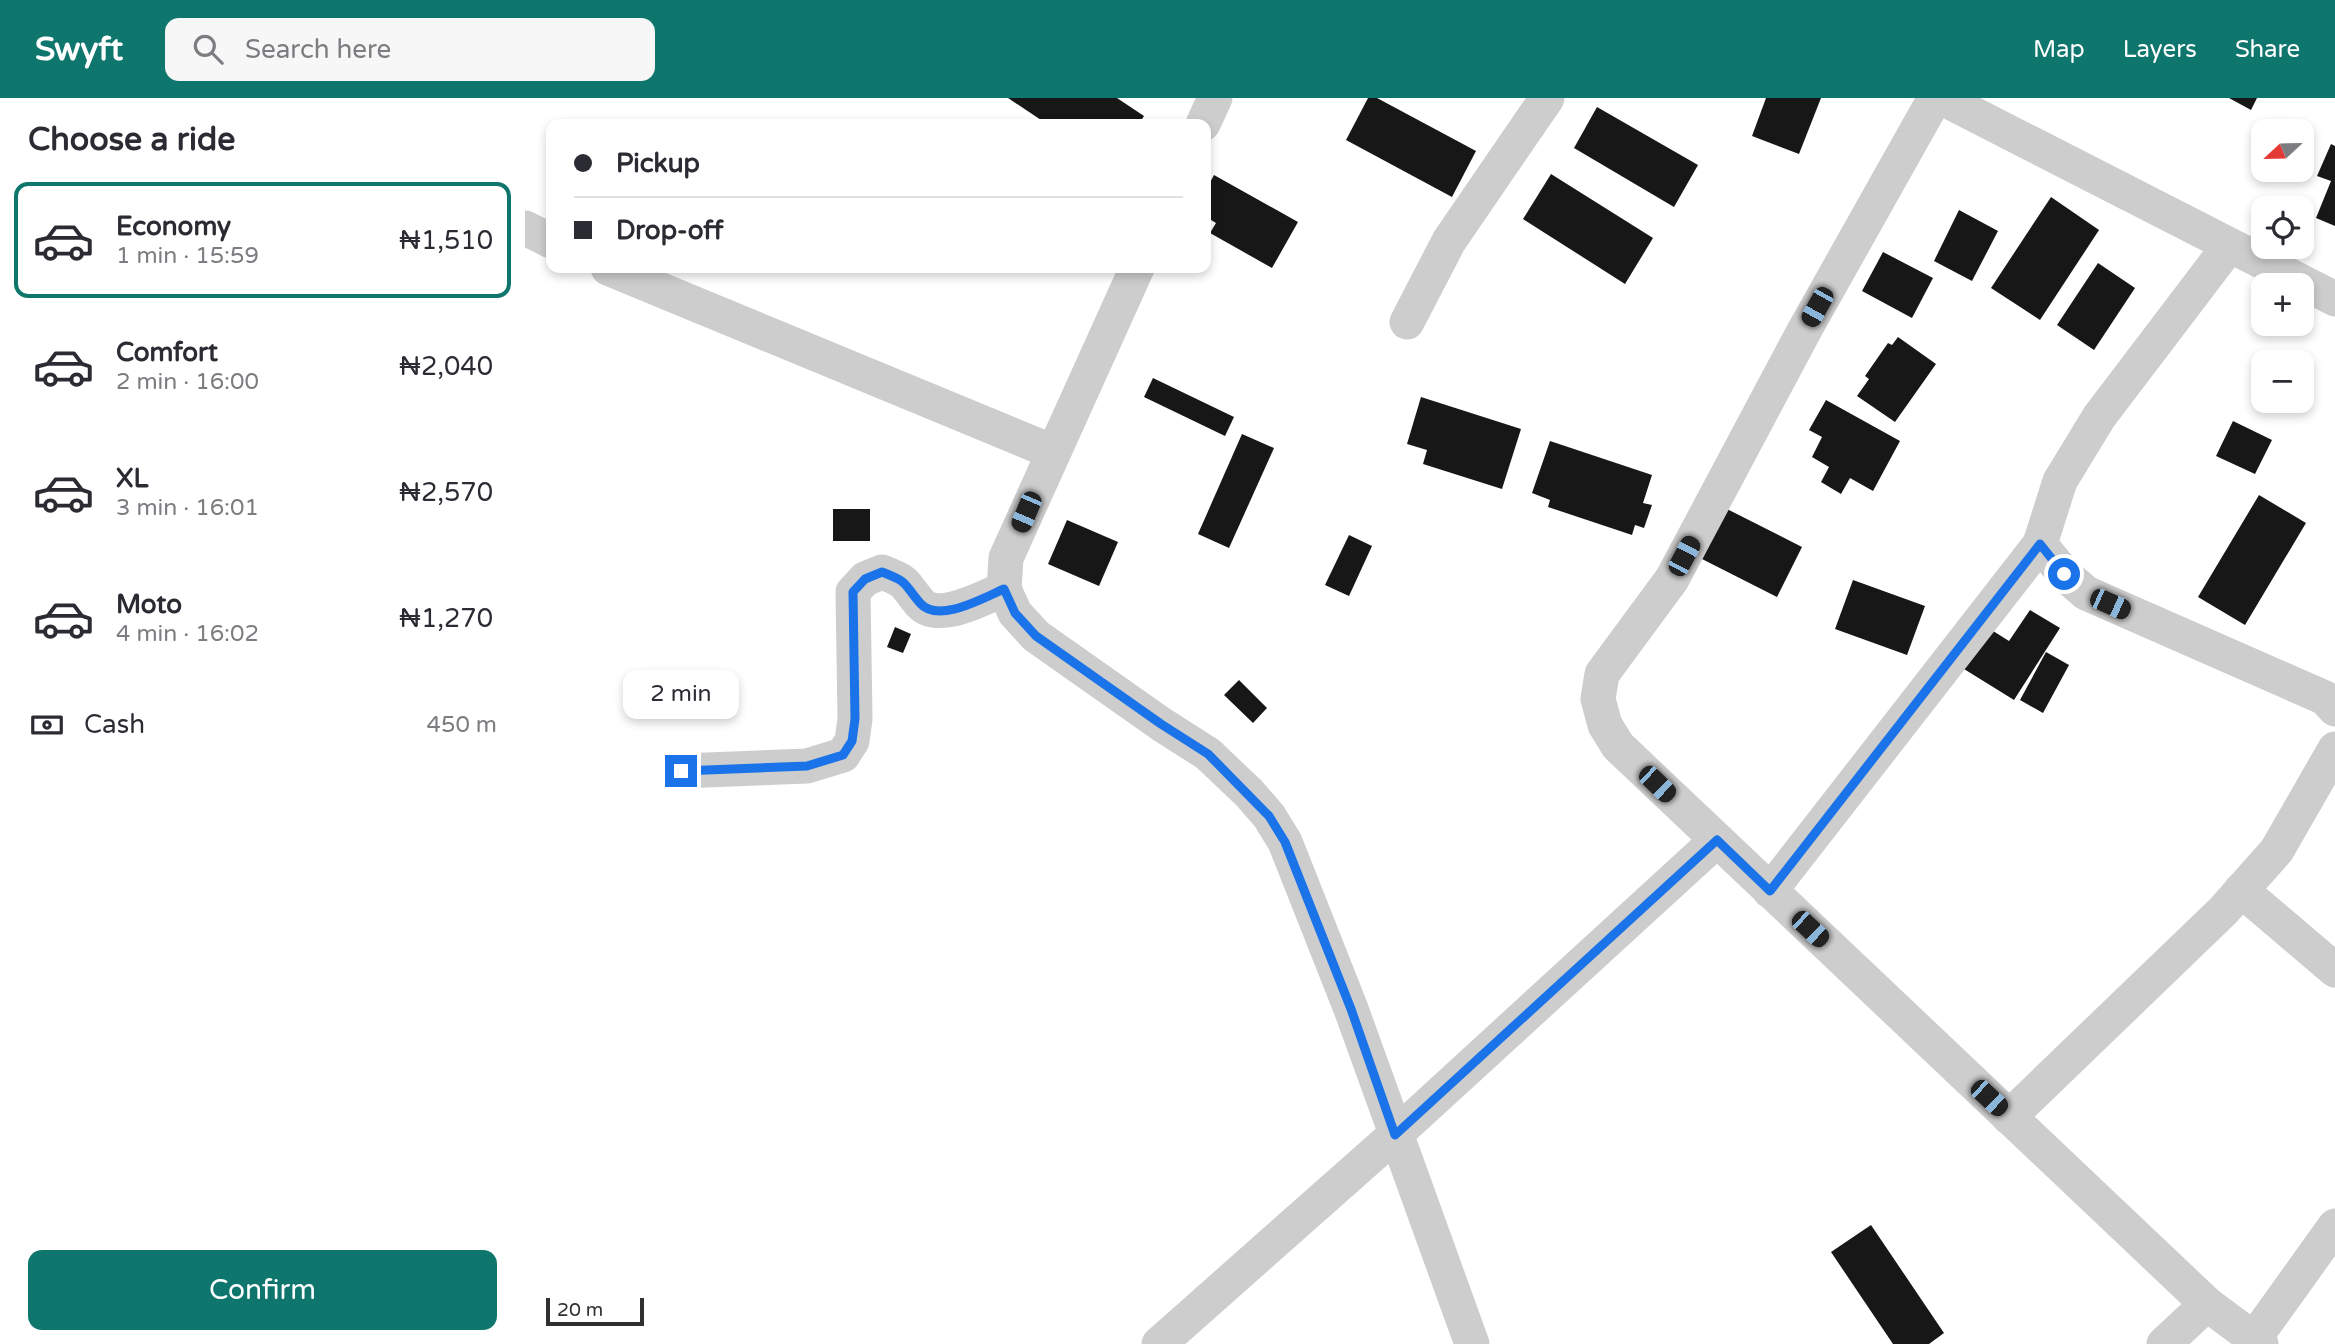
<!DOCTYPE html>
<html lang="en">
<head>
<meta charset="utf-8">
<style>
	:root { --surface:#fff; --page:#f7f7f7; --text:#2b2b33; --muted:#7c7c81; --line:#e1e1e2; --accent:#0f766e }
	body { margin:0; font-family:"Varela Round",sans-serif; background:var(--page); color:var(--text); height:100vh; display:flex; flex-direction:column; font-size:26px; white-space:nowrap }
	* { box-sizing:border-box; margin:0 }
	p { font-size:23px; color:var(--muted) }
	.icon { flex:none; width:38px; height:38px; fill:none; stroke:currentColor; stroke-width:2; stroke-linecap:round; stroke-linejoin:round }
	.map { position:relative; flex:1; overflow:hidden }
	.details { display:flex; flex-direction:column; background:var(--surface); width:525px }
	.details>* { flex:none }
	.hud { position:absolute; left:21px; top:21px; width:665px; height:154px; border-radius:14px; box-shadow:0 4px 10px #0003; display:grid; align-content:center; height:154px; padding:0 28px; background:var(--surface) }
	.needle { width:46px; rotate:248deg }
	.tools { position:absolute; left:1726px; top:21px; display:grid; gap:14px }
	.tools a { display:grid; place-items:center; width:63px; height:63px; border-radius:14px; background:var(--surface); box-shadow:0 4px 10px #0003; font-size:35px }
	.scale { position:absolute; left:21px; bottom:18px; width:98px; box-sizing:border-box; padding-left:7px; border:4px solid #303030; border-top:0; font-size:19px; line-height:24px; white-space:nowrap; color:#303030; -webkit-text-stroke:5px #fff; paint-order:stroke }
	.end { position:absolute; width:32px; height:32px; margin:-16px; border:9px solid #1a73e8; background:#fff; box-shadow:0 0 0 4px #fff }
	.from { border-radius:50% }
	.bubble { position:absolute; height:49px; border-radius:14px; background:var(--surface); box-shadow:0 4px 10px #0003; font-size:23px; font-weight:600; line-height:49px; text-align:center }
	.car { position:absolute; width:21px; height:42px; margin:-21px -10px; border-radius:9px; box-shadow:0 0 5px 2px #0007; background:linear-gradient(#222 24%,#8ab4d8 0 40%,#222 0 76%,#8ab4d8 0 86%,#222 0) }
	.hud b { display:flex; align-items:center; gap:24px; height:66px; font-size:26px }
	.hud b+b { border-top:2px solid var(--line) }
	.hud i { width:18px; height:18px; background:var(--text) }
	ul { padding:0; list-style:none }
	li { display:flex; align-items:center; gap:21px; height:116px; margin:0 14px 10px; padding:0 14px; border:4px solid transparent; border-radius:14px }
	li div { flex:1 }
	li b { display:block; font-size:26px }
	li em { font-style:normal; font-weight:600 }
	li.selected { border-color:var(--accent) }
	li>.icon { width:63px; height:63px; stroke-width:1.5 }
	h2 { padding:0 28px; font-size:32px; line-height:84px }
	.pay { display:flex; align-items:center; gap:18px; height:77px; padding:0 28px; font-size:26px }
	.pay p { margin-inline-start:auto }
	.button { display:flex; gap:14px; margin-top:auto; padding:14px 28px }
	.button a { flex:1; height:80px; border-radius:14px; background:var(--accent); color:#fff; font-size:28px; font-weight:600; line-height:80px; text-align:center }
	header { display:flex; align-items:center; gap:42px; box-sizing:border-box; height:98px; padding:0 35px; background:var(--accent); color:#fff }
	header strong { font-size:33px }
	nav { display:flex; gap:38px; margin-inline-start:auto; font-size:24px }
	.search { width:490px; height:63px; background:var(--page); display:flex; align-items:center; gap:18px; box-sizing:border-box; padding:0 24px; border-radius:14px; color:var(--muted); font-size:26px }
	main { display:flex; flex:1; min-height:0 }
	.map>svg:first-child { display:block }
</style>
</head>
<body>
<header>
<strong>Swyft</strong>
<div class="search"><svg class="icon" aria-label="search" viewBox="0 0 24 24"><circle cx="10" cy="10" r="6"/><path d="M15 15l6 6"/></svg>Search here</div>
<nav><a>Map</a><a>Layers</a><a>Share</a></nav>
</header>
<main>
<section class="details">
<h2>Choose a ride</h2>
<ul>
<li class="selected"><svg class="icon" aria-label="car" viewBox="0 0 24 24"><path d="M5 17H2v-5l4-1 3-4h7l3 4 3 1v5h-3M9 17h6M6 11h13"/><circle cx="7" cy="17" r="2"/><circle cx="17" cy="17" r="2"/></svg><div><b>Economy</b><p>1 min · 15:59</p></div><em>₦1,510</em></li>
<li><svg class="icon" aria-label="car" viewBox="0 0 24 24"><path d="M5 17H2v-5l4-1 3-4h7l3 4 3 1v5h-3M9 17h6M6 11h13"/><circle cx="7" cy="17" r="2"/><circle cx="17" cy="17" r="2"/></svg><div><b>Comfort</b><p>2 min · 16:00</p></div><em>₦2,040</em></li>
<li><svg class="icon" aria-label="car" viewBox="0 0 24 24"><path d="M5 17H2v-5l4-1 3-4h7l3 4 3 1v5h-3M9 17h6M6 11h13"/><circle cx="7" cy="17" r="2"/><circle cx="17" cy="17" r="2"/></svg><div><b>XL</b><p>3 min · 16:01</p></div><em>₦2,570</em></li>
<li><svg class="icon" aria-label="car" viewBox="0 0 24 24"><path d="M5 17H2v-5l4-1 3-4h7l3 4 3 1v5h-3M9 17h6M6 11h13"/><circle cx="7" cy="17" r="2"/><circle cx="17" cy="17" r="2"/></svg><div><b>Moto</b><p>4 min · 16:02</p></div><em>₦1,270</em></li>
</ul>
<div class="pay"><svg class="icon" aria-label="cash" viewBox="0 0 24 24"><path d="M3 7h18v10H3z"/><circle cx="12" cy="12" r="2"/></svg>Cash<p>450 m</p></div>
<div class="button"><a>Confirm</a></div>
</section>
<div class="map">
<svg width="1810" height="1246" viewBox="0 0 1810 1246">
	<rect width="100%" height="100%" fill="#fff"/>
	<g fill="#171717">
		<path d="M483,0h109l27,18 -5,8h-92z"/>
		<path d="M843,0h9l99,53 -24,46 -106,-57z"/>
		<path d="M1241,0h55l-22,56 -47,-18z"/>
		<path d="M1704,0h28l-6,12z"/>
		<path d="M1072,9l101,58 -24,42 -100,-59z"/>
		<path d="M1806,46l4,2v80l-19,-8 15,-37 -14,-5z"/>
		<path d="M1026,76l102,64 -28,46 -102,-65z"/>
		<path d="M689,77l84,47 -26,46 -62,-35 6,-10 -10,-6v-27z"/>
		<path d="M1526,99l48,33 -59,90 -49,-32z"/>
		<path d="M1434,112l39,21 -26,50 -38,-20z"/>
		<path d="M1358,154l50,26 -21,40 -50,-27z"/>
		<path d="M1573,165l37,25 -41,62 -37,-25z"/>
		<path d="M1373,239l38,27 -41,58 -38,-26 12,-17 -4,-3 23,-33 4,2z"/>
		<path d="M628,280l81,39 -9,19 -81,-39z"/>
		<path d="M896,299l100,32 -19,60 -79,-25 4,-14 -20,-6z"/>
		<path d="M1301,302l74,41 -27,50 -23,-13 -9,16 -20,-12 8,-15 -17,-10 10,-20 -13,-7z"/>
		<path d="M1708,323l39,19 -17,34 -39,-18z"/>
		<path d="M717,336l32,14 -45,100 -31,-14z"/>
		<path d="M1025,343l102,34 -9,28 9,2 -8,23 -9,-3 -3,10 -84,-28 2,-7 -18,-7z"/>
		<path d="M1734,397l47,28 -61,102 -47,-28z"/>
		<rect x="308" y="411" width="37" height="32"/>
		<path d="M1202,411l75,38 -25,50 -75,-38z"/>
		<path d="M542,422l51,22 -19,44 -51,-22z"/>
		<path d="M824,437l23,11 -23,50 -24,-11z"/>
		<path d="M1328,482l72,26 -18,49 -72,-26z"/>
		<path d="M1505,512l30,18 -46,72 -50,-31 26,-40 19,12z"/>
		<path d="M370,529l16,7 -8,19 -16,-6z"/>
		<path d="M1521,554l23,13 -26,48 -23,-13z"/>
		<path d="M714,582l28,28 -14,15 -29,-28z"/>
		<path d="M1346,1127l73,108 -15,11h-36l-62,-92z"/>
	</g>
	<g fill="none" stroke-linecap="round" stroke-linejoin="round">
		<g stroke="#cdcdcd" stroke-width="35">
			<path d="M1410,0l-131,233 -132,248 -70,95 -4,25 7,26 13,21 589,558 54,40"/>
			<path d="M1417,0l393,201"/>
			<path d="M678,26l12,-26"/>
			<path d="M0,130l26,13"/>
			<path d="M1704,148l-130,171 -39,64 -20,63 24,30 22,19 239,105 10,11"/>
			<path d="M83,170l445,184"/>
			<path d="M612,170l-131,290 -2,31 11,24 21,23 125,88 47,30 41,39 20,23 16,26 66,167 121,335"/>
			<path d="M882,224l42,-81 98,-143"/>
			<path d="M156,673l126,-5 36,-11 9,-14 3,-22 -2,-127 12,-13 17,-7c28,11 20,10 38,31 18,20 63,-5 84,-14"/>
			<path d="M1716,792l94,80"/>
			<path d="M1245,793l270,-347"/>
			<path d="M1484,1019l214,-206 54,-61 58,-101"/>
			<path d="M1729,1241l81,-113"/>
			<path d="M634,1246l236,-209 322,-295"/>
			<path d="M1639,1246l43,-40"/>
		</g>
	</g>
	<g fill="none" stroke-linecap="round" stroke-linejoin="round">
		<path stroke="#1a73e8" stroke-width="9" d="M156,673l126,-5 36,-11 9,-14 3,-22 -2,-127 12,-13 17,-7c28,11 20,10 38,31 18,21 63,-5 84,-14l11,24 21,23 125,88 47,30 61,62 16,26 66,167 44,126 322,-295 53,51 270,-347 24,30"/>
	</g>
</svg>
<div class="tools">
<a><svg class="needle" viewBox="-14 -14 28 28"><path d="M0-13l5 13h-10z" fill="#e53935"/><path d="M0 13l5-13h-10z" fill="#7c7c81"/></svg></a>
<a><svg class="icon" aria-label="locate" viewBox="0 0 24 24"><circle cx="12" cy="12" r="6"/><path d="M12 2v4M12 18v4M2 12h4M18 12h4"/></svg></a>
<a>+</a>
<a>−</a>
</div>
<div class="scale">20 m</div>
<i class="end from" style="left:1539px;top:476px"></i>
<i class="end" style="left:156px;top:673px"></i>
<div class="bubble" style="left:98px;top:572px;width:116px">2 min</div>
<i class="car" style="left:1292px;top:209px;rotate:209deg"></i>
<i class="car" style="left:501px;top:414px;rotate:203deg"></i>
<i class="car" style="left:1159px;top:458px;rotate:28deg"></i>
<i class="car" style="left:1585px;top:506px;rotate:114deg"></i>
<i class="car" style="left:1132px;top:686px;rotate:134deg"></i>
<i class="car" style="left:1285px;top:831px;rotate:133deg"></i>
<i class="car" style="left:1464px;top:1000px;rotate:133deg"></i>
<div class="hud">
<b><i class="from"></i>Pickup</b>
<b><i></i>Drop-off</b>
</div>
</div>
</main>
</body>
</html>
